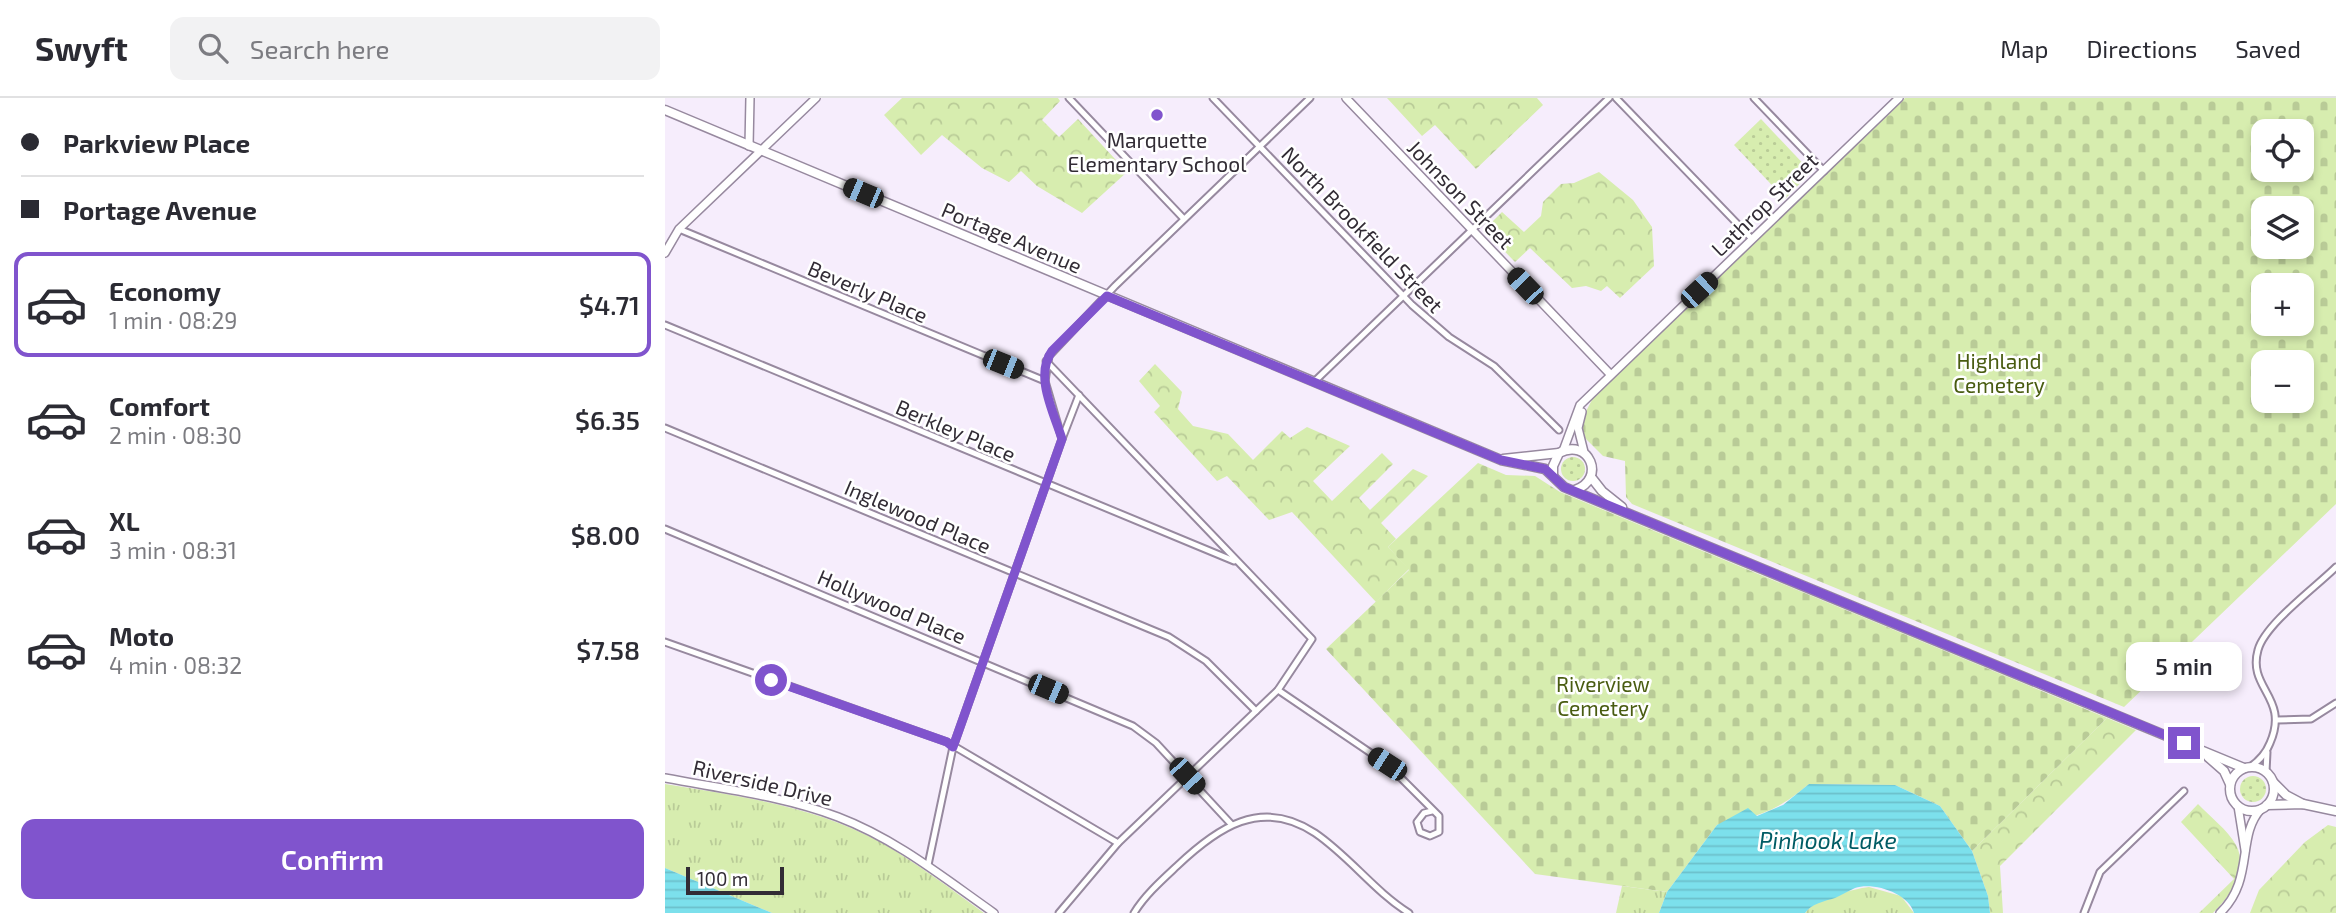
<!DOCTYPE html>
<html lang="en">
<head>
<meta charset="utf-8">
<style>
	:root { --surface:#fff; --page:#f2f2f3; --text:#2b2b33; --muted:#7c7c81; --line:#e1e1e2; --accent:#8054cd }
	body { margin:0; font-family:"Exo 2",sans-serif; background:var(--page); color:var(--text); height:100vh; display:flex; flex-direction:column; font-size:26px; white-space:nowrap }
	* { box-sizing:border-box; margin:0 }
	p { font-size:23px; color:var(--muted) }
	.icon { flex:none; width:38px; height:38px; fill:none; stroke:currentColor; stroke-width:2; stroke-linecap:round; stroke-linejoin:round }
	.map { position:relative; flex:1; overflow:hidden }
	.panel { display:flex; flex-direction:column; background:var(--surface); width:665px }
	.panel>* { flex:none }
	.guide { display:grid; align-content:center; height:154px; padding:0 21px; background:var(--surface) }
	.fabs { position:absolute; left:1586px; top:21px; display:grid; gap:14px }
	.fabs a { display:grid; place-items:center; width:63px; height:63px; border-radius:14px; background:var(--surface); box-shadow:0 4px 10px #0003; font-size:35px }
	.scale { position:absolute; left:21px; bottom:18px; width:98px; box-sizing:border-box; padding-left:7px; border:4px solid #322c35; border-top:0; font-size:19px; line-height:24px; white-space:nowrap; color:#322c35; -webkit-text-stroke:5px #fff; paint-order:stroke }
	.end { position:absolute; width:32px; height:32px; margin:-16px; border:9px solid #8054cd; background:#fff; box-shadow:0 0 0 4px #fff }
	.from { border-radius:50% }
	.bubble { position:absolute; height:49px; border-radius:14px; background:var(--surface); box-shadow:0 4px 10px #0003; font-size:23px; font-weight:600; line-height:49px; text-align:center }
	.car { position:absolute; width:21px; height:42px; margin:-21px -10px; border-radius:9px; box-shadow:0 0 5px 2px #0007; background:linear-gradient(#222 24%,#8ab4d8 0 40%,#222 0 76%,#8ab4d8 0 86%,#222 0) }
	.guide b { display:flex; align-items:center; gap:24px; height:66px; font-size:26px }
	.guide b+b { border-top:2px solid var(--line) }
	.guide i { width:18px; height:18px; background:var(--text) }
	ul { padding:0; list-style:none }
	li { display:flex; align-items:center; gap:21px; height:105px; margin:0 14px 10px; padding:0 7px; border:4px solid transparent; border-radius:14px }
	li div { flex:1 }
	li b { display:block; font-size:26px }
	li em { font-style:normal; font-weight:600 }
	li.current { border-color:var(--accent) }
	li>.icon { width:63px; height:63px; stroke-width:1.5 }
	.primary-button { display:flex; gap:14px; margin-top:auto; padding:14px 21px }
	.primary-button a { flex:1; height:80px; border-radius:14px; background:var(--accent); color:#fff; font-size:28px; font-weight:600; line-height:80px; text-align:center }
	header { display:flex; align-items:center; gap:42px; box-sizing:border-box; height:98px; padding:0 35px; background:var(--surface); border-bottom:2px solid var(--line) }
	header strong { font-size:33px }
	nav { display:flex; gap:38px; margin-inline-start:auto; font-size:24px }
	.search { width:490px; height:63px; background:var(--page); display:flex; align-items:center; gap:18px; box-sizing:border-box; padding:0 24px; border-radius:14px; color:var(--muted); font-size:26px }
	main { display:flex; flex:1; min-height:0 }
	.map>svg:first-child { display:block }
</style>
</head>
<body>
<header>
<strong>Swyft</strong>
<div class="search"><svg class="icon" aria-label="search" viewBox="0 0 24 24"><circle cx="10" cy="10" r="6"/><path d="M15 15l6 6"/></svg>Search here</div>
<nav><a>Map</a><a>Directions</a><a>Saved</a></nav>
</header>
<main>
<section class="panel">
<div class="guide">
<b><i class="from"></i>Parkview Place</b>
<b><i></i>Portage Avenue</b>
</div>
<ul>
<li class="current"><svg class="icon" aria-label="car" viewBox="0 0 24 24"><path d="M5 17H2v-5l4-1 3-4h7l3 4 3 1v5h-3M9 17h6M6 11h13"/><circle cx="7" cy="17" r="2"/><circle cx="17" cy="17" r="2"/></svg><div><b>Economy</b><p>1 min · 08:29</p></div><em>$4.71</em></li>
<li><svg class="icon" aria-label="car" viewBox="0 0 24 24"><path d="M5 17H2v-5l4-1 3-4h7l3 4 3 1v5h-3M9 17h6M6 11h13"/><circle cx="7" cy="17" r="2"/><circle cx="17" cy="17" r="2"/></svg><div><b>Comfort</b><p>2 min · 08:30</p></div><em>$6.35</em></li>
<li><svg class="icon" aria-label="car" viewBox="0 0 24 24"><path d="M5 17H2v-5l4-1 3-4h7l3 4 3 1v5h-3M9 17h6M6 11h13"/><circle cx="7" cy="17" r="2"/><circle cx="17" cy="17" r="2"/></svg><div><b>XL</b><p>3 min · 08:31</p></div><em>$8.00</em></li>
<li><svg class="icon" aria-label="car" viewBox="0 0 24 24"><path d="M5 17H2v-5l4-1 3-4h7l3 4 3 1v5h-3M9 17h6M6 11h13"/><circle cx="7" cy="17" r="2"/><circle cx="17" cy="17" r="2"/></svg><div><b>Moto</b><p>4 min · 08:32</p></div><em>$7.58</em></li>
</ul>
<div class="primary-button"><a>Confirm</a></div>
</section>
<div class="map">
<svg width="1671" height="815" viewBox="0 0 1671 815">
	<defs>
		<pattern id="grass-dots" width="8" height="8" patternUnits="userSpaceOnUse" patternTransform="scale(1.75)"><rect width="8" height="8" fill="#d7edaf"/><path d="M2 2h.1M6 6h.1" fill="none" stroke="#b9cb97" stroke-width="1.8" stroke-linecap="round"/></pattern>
		<pattern id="forest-crowns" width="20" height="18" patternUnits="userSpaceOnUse" patternTransform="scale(1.75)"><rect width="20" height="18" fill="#d7edaf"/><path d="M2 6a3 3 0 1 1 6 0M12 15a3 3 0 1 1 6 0" fill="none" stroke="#b9cb97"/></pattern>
		<pattern id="cemetery-stones" width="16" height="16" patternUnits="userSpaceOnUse" patternTransform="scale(1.75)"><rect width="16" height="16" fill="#d7edaf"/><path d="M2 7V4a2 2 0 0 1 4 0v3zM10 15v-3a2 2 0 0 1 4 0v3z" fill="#b9cb97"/></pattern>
		<pattern id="park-tufts" width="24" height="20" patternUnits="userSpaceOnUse" patternTransform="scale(1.75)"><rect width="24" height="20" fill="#d7edaf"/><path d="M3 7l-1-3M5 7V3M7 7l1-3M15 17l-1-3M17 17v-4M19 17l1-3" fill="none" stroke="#b9cb97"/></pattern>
		<pattern id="water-rules" width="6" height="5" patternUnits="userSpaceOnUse" patternTransform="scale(1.75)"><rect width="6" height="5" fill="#7ce0ec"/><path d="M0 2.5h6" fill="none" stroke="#6cc0cb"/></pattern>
	</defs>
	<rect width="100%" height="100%" fill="#f6edfc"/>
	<g fill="url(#grass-dots)">
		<path d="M1096,21l50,53 -26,27 -51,-54z"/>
		<circle cx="908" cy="371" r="12"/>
		<circle cx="1588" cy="691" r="13"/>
	</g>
	<g fill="url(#forest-crowns)">
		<path d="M237,0h156l2,3 -18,19 17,17 19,-18 49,53 -45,41 -45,-27 -16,-15 -12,11 -27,-14 -40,-33 -21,20 -37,-40z"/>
		<path d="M722,0h150l6,7 -67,64 -41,-44 -13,11z"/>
		<path d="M934,74l34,28 19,27 2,39 -34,32 -13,-12 -6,5 -15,-5 -14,2 -42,-40 -15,14 -31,-32 18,-18 22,20 17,-16 2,-14 18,-18 13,-1z"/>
		<path d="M490,266l27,28 -4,17 15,17 35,8 25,26 29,-29 8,7 17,-11 43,19 -37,35 19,20 50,-48 11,11 -34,34 11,12 43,-41 15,7 -47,47 15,16 -8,8 21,22 -33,33 -84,-90 -23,8 -42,-44 -10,5 -63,-69 6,-6 -21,-25z"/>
		<path d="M1442,620l29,12 -136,136 3,47h-13l-2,-17 -16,-45z"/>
		<path d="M1533,706c11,12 30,26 38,41 13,24 -6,52 -23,68h-14l35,-34 -53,-57z"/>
		<path d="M1663,727l8,2v86h-86l9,-23 46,-48z"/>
	</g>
	<g fill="url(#cemetery-stones)" fill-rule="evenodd">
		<path d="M1240,0h431v406l-212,203 -492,-203 -6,-7 -1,-36 -22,-5 -21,-21v-16l12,-23zM1598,33h38v39h-38zM1598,110h38v39h-38zM1598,187h38v39h-38zM1598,264h38v39h-38z"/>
		<path d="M813,365l28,12 29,1 25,16 547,226 -135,133 -32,-45 -45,-21 -86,-1c-33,28 -50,32 -92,41l-50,67 -132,-18 -209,-225 83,-79 -21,-23z"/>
	</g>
	<g fill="url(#park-tufts)">
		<path d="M0,686c74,12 151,22 217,59 36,21 69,46 102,70h-212l-107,-45z"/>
		<path d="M957,788l45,6 -8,21h-43z"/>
		<path d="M1204,789l32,9 13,17h-109c9,-14 48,-24 64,-26z"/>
	</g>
	<g fill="url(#water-rules)">
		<path d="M1144,686l86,1 45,21 32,45 16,45 2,17h-76c-6,-20 -40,-31 -59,-25 -7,3 -13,7 -20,10 -10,3 -24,6 -30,15h-146l8,-21 50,-67 31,-17 9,8 26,-11z"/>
		<path d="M0,770l107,45h-107z"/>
	</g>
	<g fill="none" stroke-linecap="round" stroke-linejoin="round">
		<g stroke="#97899f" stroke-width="9">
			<g id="minor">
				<path d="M404,0l115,121"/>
				<path d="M548,0l199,207 37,32 45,29 65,64"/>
				<path d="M951,0l136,141"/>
				<path d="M1089,0l70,73"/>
				<path d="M14,131l366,152"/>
				<path d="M0,227l569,236"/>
				<path d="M381,263l266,278 -34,51 -160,153 -59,70"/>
				<path d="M650,283l294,-283"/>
				<path d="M0,330l504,209 37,24 50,50"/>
				<path d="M397,341l17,-44"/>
				<path d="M0,431l468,197 23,17 75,81"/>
				<path d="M0,544l282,100 171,101"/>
				<path d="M613,592l109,74 52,52v16l-9,4 -10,-4 -3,-10 7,-9 8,-2"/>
				<path d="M1612,622l34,-1 25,-16"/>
				<path d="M1585,669c9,-6 16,-14 20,-24 20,-46 -23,-54 -12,-93 7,-26 58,-63 78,-83"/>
				<path d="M1601,674l1,-20"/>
				<path d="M263,767l25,-118 109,-308 -17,-58 4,-25 66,-70 195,-188"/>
				<path d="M469,815c11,-18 28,-33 43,-47 40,-38 84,-69 138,-33 34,23 59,58 94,80"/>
				<path d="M1419,815l16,-41 84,-81"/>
			</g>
		</g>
		<g stroke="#97899f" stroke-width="10">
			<g id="tertiary">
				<path d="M681,0l264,276"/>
				<path d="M84,48l1,-48"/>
				<path d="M0,155l14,-24 137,-131"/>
				<path d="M917,314l-4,16 6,24"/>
				<path d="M898,353l17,-46 319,-307"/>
				<path d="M0,680c58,11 118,18 173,39 58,22 106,61 156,96"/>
				<path d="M1573,708l7,44"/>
				<path d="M1555,815c35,-33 16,-77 41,-104"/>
			</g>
		</g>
		<g stroke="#97899f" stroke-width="11">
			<g id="secondary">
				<path d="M0,12l836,350 44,9 19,18 680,281"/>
				<path d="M838,361l56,-6"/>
				<path d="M888,377v-9l6,-13c30,-16 48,26 16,37"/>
				<path d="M926,379l11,14 20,16"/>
				<path d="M1543,659l16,14 6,13"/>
				<circle cx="1587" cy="691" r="22"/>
				<path d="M1608,684l13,13 17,9"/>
				<path d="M1602,707l36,-1 33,7"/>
			</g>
		</g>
		<use href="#minor" stroke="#fff" stroke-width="5"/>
		<use href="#tertiary" stroke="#fff" stroke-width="7"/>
		<use href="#secondary" stroke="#fff" stroke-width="8"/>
	</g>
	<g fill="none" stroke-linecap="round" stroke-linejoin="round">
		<path stroke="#8054cd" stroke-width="9" d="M106,582l176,62 6,5 109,-308c-8,-26 -28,-63 -10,-88l55,-55 394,164 44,9 19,18 620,256"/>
	</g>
	<circle fill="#8054cd" stroke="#fff" stroke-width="2.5" cx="492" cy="17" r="7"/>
	<g text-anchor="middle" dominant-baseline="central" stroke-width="5" stroke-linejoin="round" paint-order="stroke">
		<g font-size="21" fill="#322c35" stroke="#fff">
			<text x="492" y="41">Marquette<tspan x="492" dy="24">Elementary School</tspan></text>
		</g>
		<g font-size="21" fill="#322c35" stroke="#fff">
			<text transform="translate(796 96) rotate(46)">Johnson Street</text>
			<text transform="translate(1099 106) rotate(-44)">Lathrop Street</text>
			<text transform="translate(698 131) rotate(46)">North Brookfield Street</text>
			<text transform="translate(347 139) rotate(23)">Portage Avenue</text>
			<text transform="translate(203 193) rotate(23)">Beverly Place</text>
			<text transform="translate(291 332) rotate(23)">Berkley Place</text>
			<text transform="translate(253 418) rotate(23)">Inglewood Place</text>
			<text transform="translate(227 508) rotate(23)">Hollywood Place</text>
			<text transform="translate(98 684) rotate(13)">Riverside Drive</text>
		</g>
		<g font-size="21" fill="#495c11" stroke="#fff">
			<text x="1334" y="262">Highland<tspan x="1334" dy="24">Cemetery</tspan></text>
			<text x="938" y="585">Riverview<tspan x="938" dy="24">Cemetery</tspan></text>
		</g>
		<g font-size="23" font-style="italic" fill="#005c65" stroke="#fff">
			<text x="1163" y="742">Pinhook Lake</text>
		</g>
	</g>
</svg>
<div class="fabs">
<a><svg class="icon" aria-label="locate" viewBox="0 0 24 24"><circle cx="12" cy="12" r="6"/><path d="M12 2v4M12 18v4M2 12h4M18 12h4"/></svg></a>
<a><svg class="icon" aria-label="layers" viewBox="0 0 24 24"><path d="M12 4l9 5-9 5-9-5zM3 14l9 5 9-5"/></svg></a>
<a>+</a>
<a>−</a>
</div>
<div class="scale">100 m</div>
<i class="end from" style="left:106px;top:582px"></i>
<i class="end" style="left:1519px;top:645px"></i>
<div class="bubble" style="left:1461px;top:544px;width:116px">5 min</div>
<i class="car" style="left:198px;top:95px;rotate:293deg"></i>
<i class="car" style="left:860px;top:188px;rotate:316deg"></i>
<i class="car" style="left:1034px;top:192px;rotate:47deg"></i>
<i class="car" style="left:338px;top:266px;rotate:112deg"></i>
<i class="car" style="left:383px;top:591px;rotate:113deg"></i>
<i class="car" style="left:722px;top:666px;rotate:303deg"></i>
<i class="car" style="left:522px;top:678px;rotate:137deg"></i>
</div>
</main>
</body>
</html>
